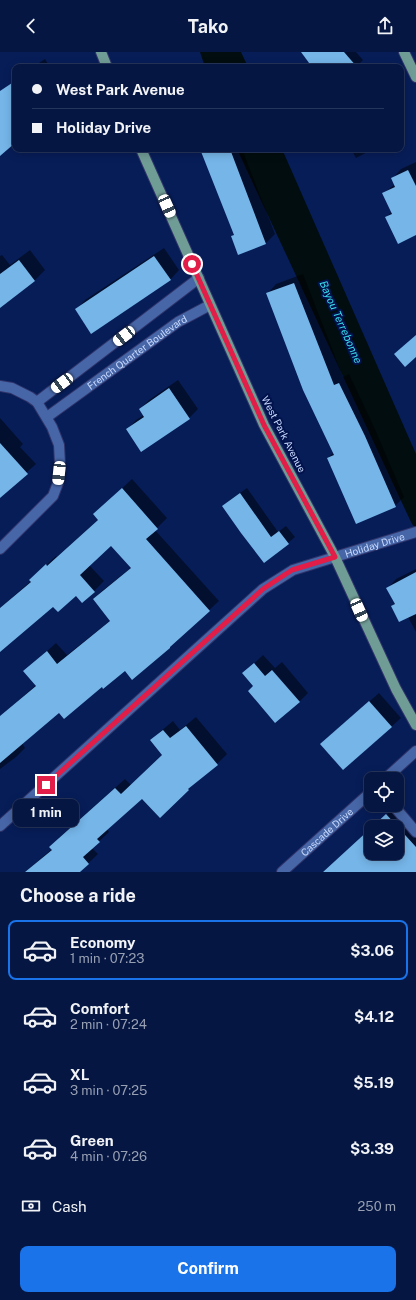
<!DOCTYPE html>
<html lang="en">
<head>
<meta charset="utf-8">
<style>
	:root { --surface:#051642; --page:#13234d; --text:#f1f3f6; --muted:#979fb2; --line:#26355b; --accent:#1a73e8 }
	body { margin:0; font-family:"Public Sans",sans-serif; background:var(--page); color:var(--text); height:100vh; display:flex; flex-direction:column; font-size:15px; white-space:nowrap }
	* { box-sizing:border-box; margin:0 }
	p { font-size:13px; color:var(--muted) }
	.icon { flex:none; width:22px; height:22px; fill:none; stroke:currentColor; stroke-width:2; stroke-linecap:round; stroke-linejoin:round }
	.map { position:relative; height:820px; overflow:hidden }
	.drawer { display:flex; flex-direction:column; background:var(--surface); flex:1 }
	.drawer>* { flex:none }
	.hud { position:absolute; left:12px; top:12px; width:392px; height:88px; border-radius:8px; box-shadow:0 2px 10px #0003,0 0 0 1px var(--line); display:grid; align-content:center; height:88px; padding:0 20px; background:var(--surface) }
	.buttons { position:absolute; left:364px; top:720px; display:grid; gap:8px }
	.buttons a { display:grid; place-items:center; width:40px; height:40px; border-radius:8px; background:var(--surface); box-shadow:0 2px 10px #0003,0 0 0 1px var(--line); font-size:20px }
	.end { position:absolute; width:18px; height:18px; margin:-9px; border:5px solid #e11d48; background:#fff; box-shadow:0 0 0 2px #fff }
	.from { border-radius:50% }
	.bubble { position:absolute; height:28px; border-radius:8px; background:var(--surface); box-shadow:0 2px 10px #0003,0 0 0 1px var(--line); font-size:13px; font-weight:700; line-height:28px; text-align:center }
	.car { position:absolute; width:12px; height:24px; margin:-12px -6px; border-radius:5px; box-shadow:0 0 3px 1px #0007; background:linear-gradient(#fff 24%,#345 0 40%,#fff 0 76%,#345 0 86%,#fff 0) }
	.hud b { display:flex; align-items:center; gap:14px; height:38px; font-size:15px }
	.hud b+b { border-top:1px solid var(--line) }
	.hud i { width:10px; height:10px; background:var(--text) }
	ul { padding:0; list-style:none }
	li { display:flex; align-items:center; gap:12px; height:60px; margin:0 8px 6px; padding:0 12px; border:2px solid transparent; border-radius:8px }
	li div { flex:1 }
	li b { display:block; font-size:15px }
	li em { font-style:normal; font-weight:700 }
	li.selected { border-color:var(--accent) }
	li>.icon { width:36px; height:36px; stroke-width:1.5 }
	h2 { padding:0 20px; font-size:18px; line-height:48px }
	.pay { display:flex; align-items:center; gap:10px; height:44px; padding:0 20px; font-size:15px }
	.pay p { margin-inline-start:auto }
	.primary-button { display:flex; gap:8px; margin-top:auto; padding:8px 20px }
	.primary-button a { flex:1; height:46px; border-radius:8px; background:var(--accent); color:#fff; font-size:16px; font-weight:700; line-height:46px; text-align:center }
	header { display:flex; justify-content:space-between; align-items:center; height:52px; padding:0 20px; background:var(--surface); font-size:18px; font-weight:700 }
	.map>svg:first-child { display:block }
</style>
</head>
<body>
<header><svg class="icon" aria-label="back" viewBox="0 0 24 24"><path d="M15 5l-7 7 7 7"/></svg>Tako<svg class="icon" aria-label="share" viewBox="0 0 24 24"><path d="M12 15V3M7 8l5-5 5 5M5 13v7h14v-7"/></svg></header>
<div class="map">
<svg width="416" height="820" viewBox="0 0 416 820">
	<rect width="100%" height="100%" fill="#071d58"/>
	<g fill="#020d0f">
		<path d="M200,0h41l7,15h-43z"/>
		<path d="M237,97h45l134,305v76l-5,-8z"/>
	</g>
	<g fill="#0007">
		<path d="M302,0h54l7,8 -7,7h-46l2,-2z"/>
		<path d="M45,7l5,8h-17z"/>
		<path d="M201,97h41l33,85 -9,9 -27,11 -7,-18 2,-2z"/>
		<path d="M336,97h8l-6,3z"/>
		<path d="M351,97h22l-17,9z"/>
		<path d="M416,110v72l-30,-16 6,-7 -9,-17 12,-10 -3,-5 9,-10z"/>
		<path d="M164,196l15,22 -9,10 -94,30 9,-10z"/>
		<path d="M30,198l15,20 -11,11 -34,25v-50l2,-1 8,10z"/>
		<path d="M303,222l40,103 6,-3 25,53 30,70 -9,9 -67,-48 6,-6 -67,-158 9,-10z"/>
		<path d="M178,328l20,29 -9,9 -62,12 9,-10 8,-5 -4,-6 9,-9z"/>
		<path d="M0,366l23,26 -3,3 16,17 -36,32z"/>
		<path d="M132,427l35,39 -12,12 64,71 -40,37 -54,32 -23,16 -43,26 -37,31 3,5 -9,9 -16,12v-52l36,-32 -11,-14 31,-28 11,12 44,-35 -17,-21 9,-9 29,-23 -21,-23 -22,21 15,16 -10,10 -12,11 -6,-8 -22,11 -54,44v-41l31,-27 9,-10 16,-15 1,1 42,-38 5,-14z"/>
		<path d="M247,436l31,44 8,-6 9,11 -7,6 -23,19 -41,-56 6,-6z"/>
		<path d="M416,517v63l-8,-15 -16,-11 3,-3 -7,-15 8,-9z"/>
		<path d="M263,603l12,13 7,-6 26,31 -9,9 -45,-16 -11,-12z"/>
		<path d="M379,641l22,25 -10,9 -60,8z"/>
		<path d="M196,665l31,37 -10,10 -19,16 -10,9 -46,8 -35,32 2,3 -17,16 6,6 -19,18h-54l27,-23 8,-12 65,-58 6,6 32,-31 -11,-14 9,-9 12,-10 7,9z"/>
		<path d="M398,752l18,19v49h-93l48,-43v24h26v-26h-24z"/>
	</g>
	<g fill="#75b5e8">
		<path d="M301,0h43l13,15h-45z"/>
		<path d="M15,29v62l-15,13v-65z"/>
		<path d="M200,97h30l36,95 -28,11 -7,-19 3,-1z"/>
		<path d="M408,118l8,16v49l-18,9 -13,-27 7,-3 -10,-21 13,-6 -4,-9z"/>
		<path d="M154,204l17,24 -80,54 -16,-25z"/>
		<path d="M19,208l16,21 -35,27v-34z"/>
		<path d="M294,231l40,102 5,-2 26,53 31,71 -40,17 -29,-66 7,-3 -31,-65 -37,-97z"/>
		<path d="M416,283v22l-11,10 -11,-13z"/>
		<path d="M169,336l21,31 -49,33 -15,-23 18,-12 -5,-8z"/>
		<path d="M0,391l28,31 -28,24z"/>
		<path d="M122,436l36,41 -12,10 64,72 -40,36v1l-38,32 -7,-9 -22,18 -1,-2 -38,32 -5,-6 -59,50v-47l36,-30 -13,-15 24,-20 10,13 53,-43 -17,-22 38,-31 -20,-22 -31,29 15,17 -13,11 -6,-7 -18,16 -5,-5 -53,45v-44l31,-26 -2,-2 17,-16 1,2 51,-46 -5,-6z"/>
		<path d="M240,441l31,44 8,-6 10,13 -25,19 -23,-30 -19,-27z"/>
		<path d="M416,520v42l-17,8 -8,-16 4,-2 -9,-16z"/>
		<path d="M254,611l11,13 7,-6 28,32 -25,21 -27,-32 5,-5 -11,-13z"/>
		<path d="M369,649l23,26 -49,43 -23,-26z"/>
		<path d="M186,674l32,39 -30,24 1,1 -29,28 -18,-19 -45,40 3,3 -17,15 6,7 -9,8h-55l27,-22 -3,-3 66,-59 6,6 41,-39 -12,-15 13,-10 7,8z"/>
		<path d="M386,762l30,33v25h-93l48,-44v25h26v-26h-25z"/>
	</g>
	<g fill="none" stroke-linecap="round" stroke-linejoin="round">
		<g stroke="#30346a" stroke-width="12">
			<g id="minor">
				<path d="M0,334l12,2 18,9 7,5 15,25 7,18 1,19 -2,19 -5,13 -53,53"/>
				<path d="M37,350l162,-124"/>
				<path id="s1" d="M47,365l131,-95 32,-17"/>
				<path d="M385,727l31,-28"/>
				<path d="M393,753l23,27"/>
				<path id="s2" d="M0,774l263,-237 30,-19 123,-38"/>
				<path id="s3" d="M282,820l89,-80"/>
			</g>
		</g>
		<g stroke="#30346a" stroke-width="12">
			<g id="major">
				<path d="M101,0l6,15"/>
				<path d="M404,0l12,25"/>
				<path d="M141,97l123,276 71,132 61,132 20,36"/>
			</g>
		</g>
		<use href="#minor" stroke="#4766a7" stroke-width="10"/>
		<use href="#major" stroke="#709c96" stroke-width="10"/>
	</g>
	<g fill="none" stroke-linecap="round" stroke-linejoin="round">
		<path stroke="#e11d48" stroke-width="5" d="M46,733l217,-196 29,-19 43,-13 -71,-132 -72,-161"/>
	</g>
	<g text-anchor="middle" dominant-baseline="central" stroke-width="4" stroke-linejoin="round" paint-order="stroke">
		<g font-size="10" fill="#c7d9fe" stroke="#02124c">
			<text stroke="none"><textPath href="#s1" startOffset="111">French Quarter Boulevard</textPath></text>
			<text transform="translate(284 382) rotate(63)">West Park Avenue</text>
			<text stroke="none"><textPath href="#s2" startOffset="475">Holiday Drive</textPath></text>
			<text stroke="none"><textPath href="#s3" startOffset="60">Cascade Drive</textPath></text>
		</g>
		<g font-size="11" font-style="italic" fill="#3addec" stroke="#02124c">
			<text transform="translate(341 270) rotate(66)">Bayou Terrebonne</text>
		</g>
	</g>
</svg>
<div class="buttons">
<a><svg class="icon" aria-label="locate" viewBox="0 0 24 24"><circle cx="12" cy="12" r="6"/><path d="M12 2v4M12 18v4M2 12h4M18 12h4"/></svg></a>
<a><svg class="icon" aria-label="layers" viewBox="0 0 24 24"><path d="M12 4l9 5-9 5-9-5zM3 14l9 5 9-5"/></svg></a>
</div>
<i class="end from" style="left:192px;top:212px"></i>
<i class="end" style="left:46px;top:733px"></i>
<div class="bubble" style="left:13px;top:747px;width:66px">1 min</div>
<i class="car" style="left:167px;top:154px;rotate:156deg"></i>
<i class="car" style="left:124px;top:284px;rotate:232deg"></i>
<i class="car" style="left:62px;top:331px;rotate:233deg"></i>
<i class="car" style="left:59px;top:421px;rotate:186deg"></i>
<i class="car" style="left:359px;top:558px;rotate:156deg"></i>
<div class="hud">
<b><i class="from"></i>West Park Avenue</b>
<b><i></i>Holiday Drive</b>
</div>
</div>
<section class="drawer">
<h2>Choose a ride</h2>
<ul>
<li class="selected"><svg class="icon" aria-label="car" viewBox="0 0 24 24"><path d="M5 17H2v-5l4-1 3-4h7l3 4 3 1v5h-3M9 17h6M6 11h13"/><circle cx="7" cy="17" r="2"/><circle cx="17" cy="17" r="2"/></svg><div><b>Economy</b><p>1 min · 07:23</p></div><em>$3.06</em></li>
<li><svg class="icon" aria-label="car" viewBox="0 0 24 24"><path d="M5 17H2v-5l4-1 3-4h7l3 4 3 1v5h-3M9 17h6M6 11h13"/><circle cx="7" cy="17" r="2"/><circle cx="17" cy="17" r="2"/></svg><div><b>Comfort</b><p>2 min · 07:24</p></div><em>$4.12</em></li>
<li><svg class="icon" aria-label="car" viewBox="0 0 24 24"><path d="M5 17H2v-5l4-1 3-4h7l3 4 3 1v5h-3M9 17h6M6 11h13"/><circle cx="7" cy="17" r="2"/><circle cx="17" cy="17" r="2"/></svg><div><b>XL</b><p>3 min · 07:25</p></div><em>$5.19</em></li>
<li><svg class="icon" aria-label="car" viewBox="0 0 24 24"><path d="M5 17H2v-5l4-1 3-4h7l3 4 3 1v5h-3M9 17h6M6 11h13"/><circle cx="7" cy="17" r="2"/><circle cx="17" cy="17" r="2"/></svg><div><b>Green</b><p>4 min · 07:26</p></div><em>$3.39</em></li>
</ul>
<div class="pay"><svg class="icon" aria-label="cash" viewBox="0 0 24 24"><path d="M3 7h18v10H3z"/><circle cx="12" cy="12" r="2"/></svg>Cash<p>250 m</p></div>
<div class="primary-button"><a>Confirm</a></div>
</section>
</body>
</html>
